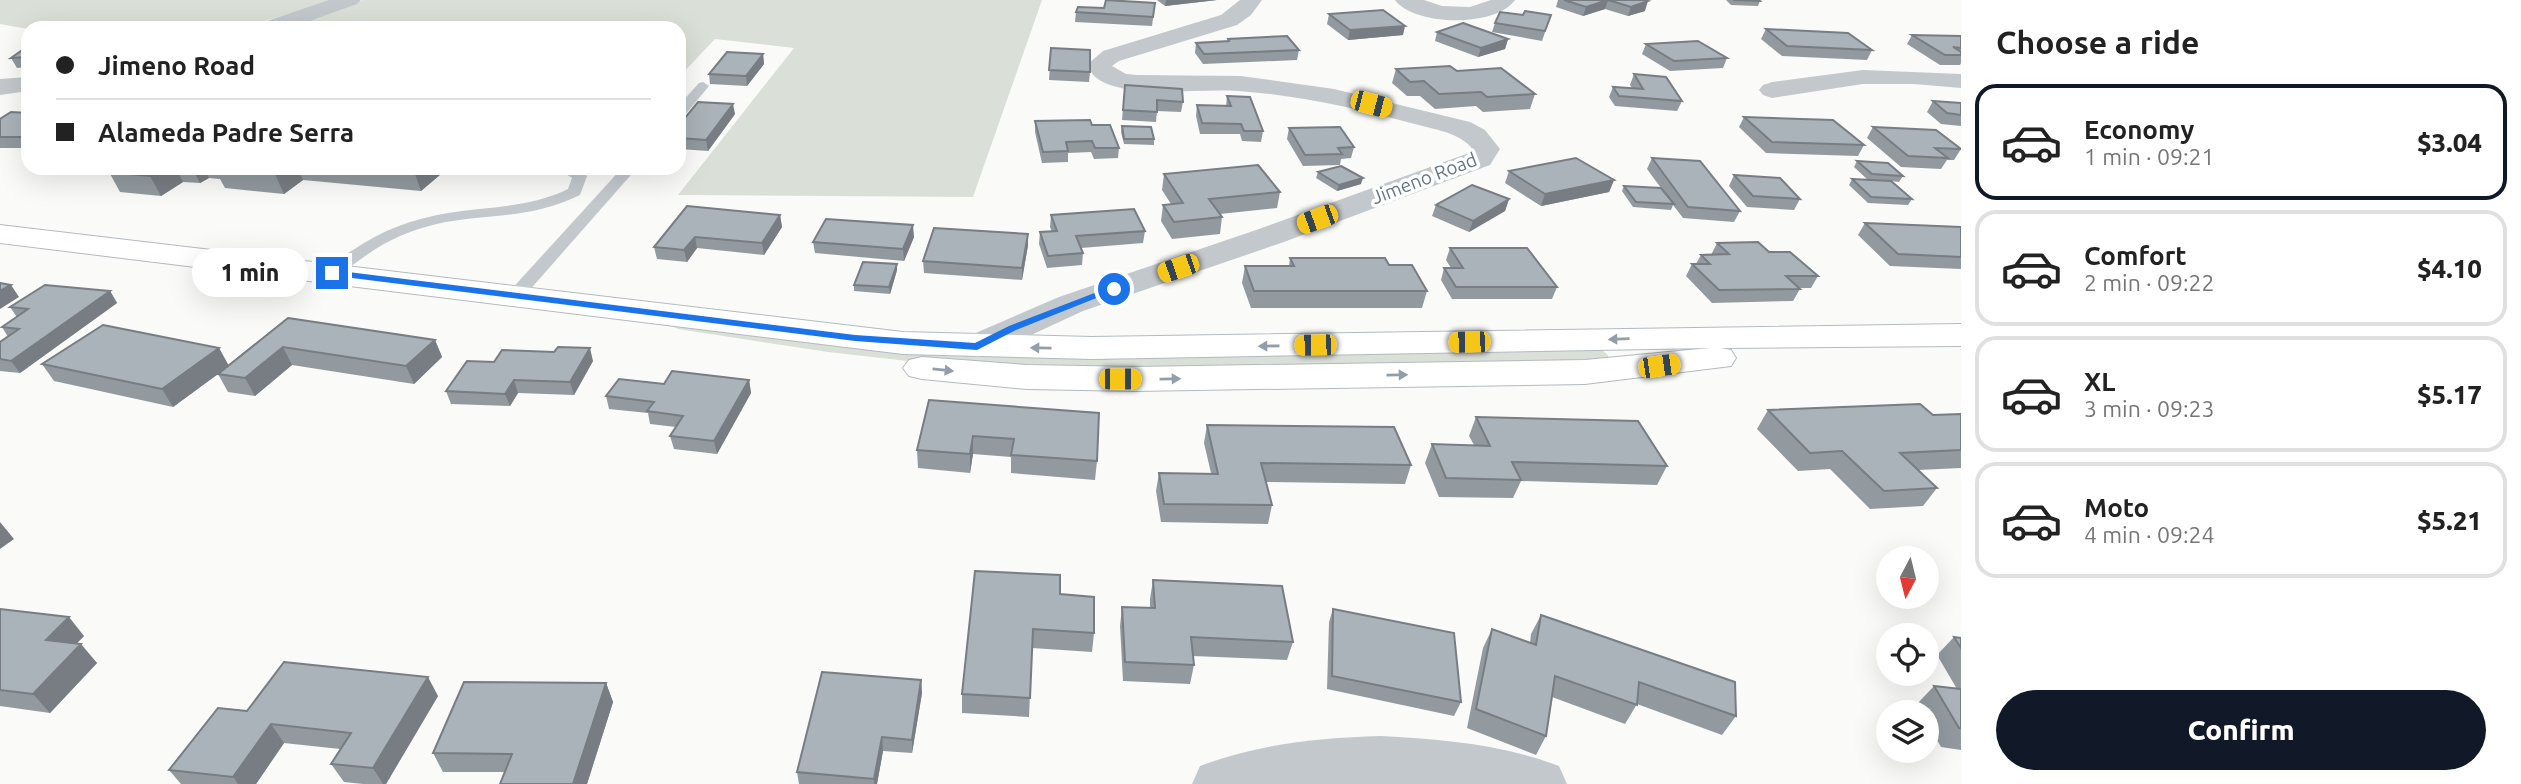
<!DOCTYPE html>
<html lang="en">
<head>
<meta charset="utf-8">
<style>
	:root { --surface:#fff; --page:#f2f2f2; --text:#222; --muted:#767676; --line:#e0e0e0; --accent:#111827 }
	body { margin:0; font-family:Ubuntu,sans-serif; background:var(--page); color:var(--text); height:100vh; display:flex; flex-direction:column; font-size:26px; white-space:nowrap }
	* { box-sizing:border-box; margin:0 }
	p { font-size:23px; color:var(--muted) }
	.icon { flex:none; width:38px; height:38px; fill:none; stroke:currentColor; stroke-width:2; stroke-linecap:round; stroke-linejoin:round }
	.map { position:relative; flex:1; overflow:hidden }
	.sheet { display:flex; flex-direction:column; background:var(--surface); width:560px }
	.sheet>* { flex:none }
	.top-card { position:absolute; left:21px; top:21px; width:665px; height:154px; border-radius:21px; box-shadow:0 7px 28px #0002; display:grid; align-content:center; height:154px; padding:0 35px; background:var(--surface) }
	.needle { width:46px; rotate:187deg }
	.tools { position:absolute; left:1876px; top:546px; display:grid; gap:14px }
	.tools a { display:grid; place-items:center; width:63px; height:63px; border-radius:50%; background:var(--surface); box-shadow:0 7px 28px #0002; font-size:35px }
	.end { position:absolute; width:32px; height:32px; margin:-16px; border:9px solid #1a73e8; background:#fff; box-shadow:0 0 0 4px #fff }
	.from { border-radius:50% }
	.bubble { position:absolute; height:49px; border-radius:24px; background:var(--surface); box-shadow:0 7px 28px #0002; font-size:23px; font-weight:800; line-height:49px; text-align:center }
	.car { position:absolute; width:21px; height:42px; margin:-21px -10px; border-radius:9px; box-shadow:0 0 5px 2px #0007; background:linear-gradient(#f5c518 24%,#345 0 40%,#f5c518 0 76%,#345 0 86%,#f5c518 0) }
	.top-card b { display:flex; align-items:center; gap:24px; height:66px; font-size:26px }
	.top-card b+b { border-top:2px solid var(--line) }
	.top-card i { width:18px; height:18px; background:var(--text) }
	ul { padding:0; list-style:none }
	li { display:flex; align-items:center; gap:21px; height:116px; margin:0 14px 10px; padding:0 21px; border:4px solid var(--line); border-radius:21px }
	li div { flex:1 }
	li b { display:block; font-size:26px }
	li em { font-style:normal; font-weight:800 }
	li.on { border-color:var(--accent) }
	li>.icon { width:63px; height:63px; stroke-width:1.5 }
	h2 { padding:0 35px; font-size:32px; line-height:84px }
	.primary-button { display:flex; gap:14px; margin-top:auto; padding:14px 35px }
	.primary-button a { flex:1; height:80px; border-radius:42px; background:var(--accent); color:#fff; font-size:28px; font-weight:800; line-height:80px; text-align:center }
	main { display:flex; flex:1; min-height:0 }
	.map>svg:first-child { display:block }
</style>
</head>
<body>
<main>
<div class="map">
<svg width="1961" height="784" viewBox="0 0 1961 784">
	<rect width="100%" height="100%" fill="#fafaf8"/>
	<g fill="#dadfd7">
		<path d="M0,0h334l-92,28 -214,1 -28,-5z"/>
		<path d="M363,0h679l-69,197 -295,-2 116,-147 -79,-9 -36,38v-49h-395z"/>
		<path d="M667,324l179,19 753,5 8,6 3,6 -273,10 -385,-4 -124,-14 -150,-23z"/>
	</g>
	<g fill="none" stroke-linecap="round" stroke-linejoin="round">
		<g stroke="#b3babf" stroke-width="2">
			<path id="secondary" d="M0,225l903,107 189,5 869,-13v22l-240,2 10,2 5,8 -5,8 -146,18 -450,7 -108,-2 -105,-10 -13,-3 -6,-8 6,-8 13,-3 105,8 108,2 450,-7 125,-12 -618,11 -189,-5 -903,-111z"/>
		</g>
		<g fill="#c3c8cc" fill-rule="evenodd">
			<path d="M703,82l6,4 -25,30 -5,1v-12l20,-22z"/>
			<path d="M557,168c11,0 22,-1 30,8l-7,19c-57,28 -103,16 -158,33 -32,9 -59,28 -84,49l-6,1 -8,-5c7,-9 19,-17 29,-23 29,-20 60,-31 95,-37 42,-7 81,-5 120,-24l4,-11z"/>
			<path d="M622,168h15l-117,133h-12l-3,-4 3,-4z"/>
		</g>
		<g fill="#c3c8cc" fill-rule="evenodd">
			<path d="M329,0h32l-4,4 -67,24h-32l3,-5z"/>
			<path d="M1240,0h22l-11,15 -14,10 -118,36 -7,5 14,8 11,1 104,1 93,13 136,33 15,8 15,19 -10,16 -209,78 -198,68 -93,43 -13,3 -13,-3 -5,-8 5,-8 95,-41 200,-68 210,-76 3,-4 -2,-3c-15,-15 -39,-17 -59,-23 -56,-15 -114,-28 -173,-32 -35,-2 -79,4 -112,-2 -15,-3 -35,-8 -38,-25l15,-13 118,-36z"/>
			<path d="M1395,0h29l18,6 28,1 21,-7h24c-20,28 -101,26 -120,0z"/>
			<path d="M1863,70l98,4v14l-47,-4h-51l-91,14 -9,-3 -4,-5 4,-5 9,-3z"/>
			<path d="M28,77v14l-28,4v-16z"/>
			<path d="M1380,736c60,3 121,8 179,30l8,18h-375l8,-18c58,-22 118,-28 180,-30z"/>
		</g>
		<use href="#secondary" fill="#fff" fill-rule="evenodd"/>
	</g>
	<g fill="#929a9f">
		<path d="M1157,0h60l-52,6z"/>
		<path d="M1558,0h86l1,11 -17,5 -23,-7 -22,7 -27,-9z"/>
		<path d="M1726,0h33l1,1 -2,5 -27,-1z"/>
		<path d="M1155,3l-3,23 -77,-4 1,-10 28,-4z"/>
		<path d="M1329,14l74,21 -55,5 -21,-16z"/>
		<path d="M1523,15h28l-9,26 -50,-9 3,-9z"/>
		<path d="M1766,29l106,21 -5,10 -85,-4 -21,-17z"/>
		<path d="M1437,32l71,7 -3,10 -27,8 -43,-16z"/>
		<path d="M1912,35l49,1v27l-1,2h-20l-33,-21z"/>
		<path d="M1228,39l71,11 -2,10 -94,4 -8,-11 1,-10 31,-2z"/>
		<path d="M1646,44l81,14 -4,10 -53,3 -28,-17z"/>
		<path d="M28,46v21l-11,1 -6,-10z"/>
		<path d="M1051,48l39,24 -1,10 -40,-2z"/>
		<path d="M763,54l1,10 -17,22 -37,-2 -1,-10z"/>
		<path d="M1396,69l61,2 78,23 -5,15 -47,3 -7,-6 -41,3 -15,-13h-13l-15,-13z"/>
		<path d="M1634,74l48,27 -5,10 -62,-5 -6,-9 4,-10 19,1 -2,-3z"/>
		<path d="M1125,85l58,17 -2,10 -24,-1 -1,11 -34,-2z"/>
		<path d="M1227,96l36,35 -2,11 -19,-1 -2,-7h-40l-4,-18 1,-11 29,1z"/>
		<path d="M1933,101l28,2v23l-20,-2 -14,-12z"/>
		<path d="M28,113v35h-28v-29z"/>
		<path d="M735,114l-27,37 -29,-2v-24z"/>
		<path d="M1744,117l120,28 -6,11 -92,-3 -27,-26z"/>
		<path d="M1035,121l57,4 27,23 -1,10 -24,1 -3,-7 -23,1v9l-26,1 -7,-31z"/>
		<path d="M1122,126l32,13v6l-30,-1 -3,-12z"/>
		<path d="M1873,127l88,22 -7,11h-7l-6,9 -40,-2 -34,-29z"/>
		<path d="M1289,128l65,19 -3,11 -10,1 -1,6 -37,1 -16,-27z"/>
		<path d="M1652,158l88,53 -6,11 -51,-4 -10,-13 -2,5 -38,-3 -11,-16 2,-5 37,2 -14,-19z"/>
		<path d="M1857,161l46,15 -4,6 -8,-1 21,18 -4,6 -40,-2 -19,-18 3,-6 16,1 -14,-13z"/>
		<path d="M114,168h334l-27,23 -118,-11 -19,14 -59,-6 -5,-9 -11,-1 -9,5 -17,-1 -22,14 -41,-4 -11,-20 6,-3z"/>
		<path d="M1509,171l105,9 -5,12 -68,14 -36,-23z"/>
		<path d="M1318,172l43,12 -24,7 -21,-13z"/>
		<path d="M1164,174l116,18 -3,16 -57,6 2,3 -2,17 -48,5 -11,-18 2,-16 8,-1 -9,-14z"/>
		<path d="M1734,175l66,24 -6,11 -47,-3 -18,-21z"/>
		<path d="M1509,199l-4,12 -36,21 -37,-16 4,-11z"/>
		<path d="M780,215l2,12 -18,28 -67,-7 -10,14 -30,-3 -3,-12z"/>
		<path d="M1051,215l94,16 -2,12 -62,5 2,5 -1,12 -35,3 -8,-24 1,-12h12l-2,-5z"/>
		<path d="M1865,223l96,4v42l-71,-3 -32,-31z"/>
		<path d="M914,237l-10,24 -89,-8 -2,-11z"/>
		<path d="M1717,243l52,9 49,24 -7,12h-12l1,1 -7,12 -81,2 -26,-27 6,-12h4l5,-9h10z"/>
		<path d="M1028,245l-6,35 -98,-7 -1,-12z"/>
		<path d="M1450,248l107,39 -5,12h-100l-11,-19 3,-12h7l-5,-8z"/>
		<path d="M1290,258l99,7 38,26 -5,17h-171l-9,-25 3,-17h44z"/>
		<path d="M897,270l-7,24 -36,-3v-6z"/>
		<path d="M110,291l7,12 -97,70 -20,-2v-29l8,-5 -6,-10 15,-10 -7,-10z"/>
		<path d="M288,318l147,22 7,17 -28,27 -122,-19 -37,31 -27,-4 -10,-18 -45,33 -119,-26 -12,-17 177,-16 9,17z"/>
		<path d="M593,361l-19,34 -56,-2 -8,13 -59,-2 -5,-13 48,-29z"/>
		<path d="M749,380l2,13 -34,61 -43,-5 -4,-13 6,-9 -26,-3 -2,-11 -39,-4 -3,-13 58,-12z"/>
		<path d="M929,400l168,61 -2,19 -84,-7v-16l-38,-3 -3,19 -52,-5 -1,-18z"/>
		<path d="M1768,410l165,5 28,-1v54l-43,2 19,18 -14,18 -53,3 -40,-40 -32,2 -41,-42z"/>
		<path d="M1476,417l191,49 -10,19 -136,-4 -8,17 -74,-1 -14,-34 7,-19 42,1 -5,-9z"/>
		<path d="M1207,425l204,40 -6,19 -139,-2 6,23 -4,19 -107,-2 -5,-31 3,-18h52l-7,-30z"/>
		<path d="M1153,580l140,62 -6,18 -94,-4 1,9 -4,19 -67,-3 -3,-55 2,-19 28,1v-9z"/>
		<path d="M1060,594l34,39 -2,19 -60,-4 -3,69 -67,-4v-19z"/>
		<path d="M0,609l84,27 -7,7 20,20 -47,50 -50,-7z"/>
		<path d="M1333,609l128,93 -7,14 -127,-27 2,-67z"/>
		<path d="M1541,615l195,101 -14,19 -85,-31 -12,20 -73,-27 -6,39 -10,19 -69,-27 16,-80 9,-19 38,14 1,-9z"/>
		<path d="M1954,637l7,1v112l-20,-3 -14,-25v-10h-6l-4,-8 17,-18 23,3 -20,-34z"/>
		<path d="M921,680l1,13 -10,60 -29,-2 -6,33h-78l-2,-12z"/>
		<path d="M606,683l7,19 -26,82h-87l5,-12h-62l-10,-19z"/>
		<path d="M438,696l-52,88h-23l-19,-2 -13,-18 9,-15 -56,-6 -28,41h-75l-12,-14 78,-59z"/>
	</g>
	<g fill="#777d82">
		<path d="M1166,0h51l-52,6z"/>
		<path d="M1608,0l-3,9 -22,7 3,-9z"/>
		<path d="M1648,1l-3,10 -17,5 3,-9z"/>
		<path d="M1405,26l-2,9 -55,5 2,-10z"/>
		<path d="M1508,39l-3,10 -27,8 3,-9z"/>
		<path d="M763,54l1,10 -17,22 -1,-10z"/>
		<path d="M733,104l2,10 -27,37 -2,-11z"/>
		<path d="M164,168h12l7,14 -22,14 -11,-20z"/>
		<path d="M192,168h12l5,10 -9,5z"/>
		<path d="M284,168h14l5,12 -19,14 -9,-20z"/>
		<path d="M417,168h31l-27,23 -7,-20z"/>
		<path d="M1363,178l-2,6 -24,7 2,-6z"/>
		<path d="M1614,180l-5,12 -68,14 4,-12z"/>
		<path d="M1509,199l-4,12 -36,21 4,-11z"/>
		<path d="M780,215l2,12 -18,28 -2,-12z"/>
		<path d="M913,225l1,12 -10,24 -1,-12z"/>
		<path d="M1028,234v11l-6,35v-12z"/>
		<path d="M695,237l2,11 -10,14 -3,-12z"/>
		<path d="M897,264v6l-7,24 -1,-7z"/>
		<path d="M11,285l8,12 -19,12v-18z"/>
		<path d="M110,291l7,12 -97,70 -9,-12z"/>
		<path d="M435,340l7,17 -28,27 -8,-18z"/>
		<path d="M283,347l9,18 -37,31 -10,-18z"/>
		<path d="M219,348l10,18 -56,41 -11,-18z"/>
		<path d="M590,348l3,13 -19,34 -4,-13z"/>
		<path d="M514,380l4,13 -8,13 -5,-12z"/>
		<path d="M749,380l2,13 -34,61 -3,-13z"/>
		<path d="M973,436v18l-3,19v-19z"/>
		<path d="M0,522l14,17 -14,10z"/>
		<path d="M69,617l15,19 -22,22 -16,-18z"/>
		<path d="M81,644l16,19 -47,50 -17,-19z"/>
		<path d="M428,677l10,19 -52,88h-3l-10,-16z"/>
		<path d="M921,680l1,13 -10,60v-13z"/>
		<path d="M606,683l7,19 -26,82h-14z"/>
		<path d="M271,724l13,19 -28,41h-18l-5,-7z"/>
		<path d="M882,737l1,14 -6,33h-3v-5z"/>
	</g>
	<g fill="#aab3b9" stroke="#777d82" stroke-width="2">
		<path d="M1106,0l49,3 -2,14 -77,-5 2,-5 26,1z"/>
		<path d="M1564,0h80l4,1 -17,6 -23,-7 -22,7z"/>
		<path d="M1733,0h26l1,1z"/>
		<path d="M1383,10l22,16 -55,4 -21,-16z"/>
		<path d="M1525,11l26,4 -6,16 -50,-8 5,-11 23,3z"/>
		<path d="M1463,23l45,16 -27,9 -44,-16z"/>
		<path d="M1766,29l82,4 24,17 -85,-4z"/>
		<path d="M1912,35l49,1v12l-8,-1 8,5v3h-16z"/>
		<path d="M1287,36l12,14 -95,4 -8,-11 33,-2 -1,-2z"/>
		<path d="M1698,41l29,17 -53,3 -28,-17z"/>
		<path d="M28,46v11l-17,1z"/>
		<path d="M1051,48l39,2v22l-41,-2z"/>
		<path d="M727,52l36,2 -17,22 -37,-2z"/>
		<path d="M1450,66l7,5 44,-3 34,26 -48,3 -6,-5 -42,2 -15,-13 -14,1 -14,-13z"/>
		<path d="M1634,74l32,3 16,24 -63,-5 -6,-9 30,2z"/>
		<path d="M1125,85l57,4 1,13 -26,-2v12l-34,-2z"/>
		<path d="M1227,96l23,1 13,34h-19l-3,-7 -39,-1 -5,-18 34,1z"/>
		<path d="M1933,101l28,2v12l-14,-2z"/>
		<path d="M698,102l35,2 -27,36 -27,-2v-13z"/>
		<path d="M11,112l17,1v24h-28v-18z"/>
		<path d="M1744,117l89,3 31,25 -92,-3z"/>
		<path d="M1090,120l2,5h18l9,23h-24l-3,-7 -26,1 2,9 -25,1 -8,-31z"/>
		<path d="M1122,126l29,1 3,12h-30z"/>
		<path d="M1340,127l14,20 -16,1 4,6 -37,1 -16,-27z"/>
		<path d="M1873,127l63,3 25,19 -26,-1 13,10 -40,-2z"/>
		<path d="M1576,158l38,22 -69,14 -36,-23z"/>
		<path d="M1652,158l48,3 40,50 -52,-4z"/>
		<path d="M1857,161l31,2 15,13 -31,-2z"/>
		<path d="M1258,165l22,27 -71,7 13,18 -48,5 -11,-17 20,-2 -19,-29z"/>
		<path d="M1341,166l22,12 -24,7 -21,-13z"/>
		<path d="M116,168h48l-14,8 -41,-4z"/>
		<path d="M216,168h68l-9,6 -60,-5z"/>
		<path d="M380,168h37l-3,3z"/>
		<path d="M1734,175l46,3 20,21 -47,-3z"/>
		<path d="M1852,179l39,2 21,18 -41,-2z"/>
		<path d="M1472,185l37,14 -36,22 -37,-16z"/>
		<path d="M1624,186l37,2 13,16 -38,-2z"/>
		<path d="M687,206l93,9 -18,28 -67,-6 -11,13 -30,-3z"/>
		<path d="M1134,209l11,22 -69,5 7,17 -35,3 -8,-24 17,-1 -6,-16z"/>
		<path d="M826,219l87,6 -10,24 -90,-7z"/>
		<path d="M1865,223l96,4v30l-63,-3z"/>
		<path d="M934,228l94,6 -6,34 -99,-7z"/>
		<path d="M1758,242l11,10h21l28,24h-32l14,13 -81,1 -27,-26h18l-9,-9 28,-1 -12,-11z"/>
		<path d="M1450,248h77l30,39h-101l-12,-19h19z"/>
		<path d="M1290,258h95l4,7h23l15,26h-173l-9,-25h49z"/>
		<path d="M863,262l34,2 -8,23 -35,-2z"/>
		<path d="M0,283l11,2 -11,6z"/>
		<path d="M45,285l65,6 -99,70 -11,-2v-17l19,-13 -17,-2 26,-18 -18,-2z"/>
		<path d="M288,318l147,22 -29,26 -123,-19 -38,31 -27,-4z"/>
		<path d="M103,325l116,23 -57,41 -120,-25z"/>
		<path d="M558,347l32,1 -20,34 -56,-2 -9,14 -59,-3 21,-30 27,1 8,-12 52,2z"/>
		<path d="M672,371l77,9 -35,61 -44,-5 13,-20 -36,-5 7,-9 -48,-6 13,-17 45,5z"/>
		<path d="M929,400l170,13 -2,48 -86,-6 3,-16 -41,-3 -3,18 -53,-4z"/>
		<path d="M1920,404l13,11 28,-1v36l-61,3 37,35 -53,3 -42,-40 -32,2 -42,-43z"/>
		<path d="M1476,417l162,4 29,45 -155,-4 9,18 -75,-2 -14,-34 58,2z"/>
		<path d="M1207,425l187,2 17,38 -150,-2 11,42 -108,-1 -5,-31 59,1z"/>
		<path d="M975,571l85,4v19l34,3v36l-61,-4 -3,69 -68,-4z"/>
		<path d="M1153,580l129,6 11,56 -102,-5 3,28 -69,-3 -3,-55 33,1z"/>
		<path d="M0,609l69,8 -23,23 35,4 -48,50 -33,-4z"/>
		<path d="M1333,609l121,24 7,69 -129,-26z"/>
		<path d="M1541,615l194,67 1,34 -97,-34 -2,23 -82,-29 -9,60 -70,-27 16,-80 44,16z"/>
		<path d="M1954,637l7,1v10z"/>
		<path d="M284,662l144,15 -55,91 -42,-4 20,-31 -80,-9 -38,53 -64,-7 49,-62 29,3z"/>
		<path d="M822,672l99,8 -9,60 -30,-3 -8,42 -77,-7z"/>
		<path d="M464,682l142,1 -33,101h-73l12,-30 -79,-1z"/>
		<path d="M1934,686l27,3v39h-2z"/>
	</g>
	<defs><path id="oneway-solid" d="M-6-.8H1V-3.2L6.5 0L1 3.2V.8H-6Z" transform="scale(1.75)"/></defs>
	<g fill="#939fa8">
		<use href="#oneway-solid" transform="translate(1619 339) rotate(178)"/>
		<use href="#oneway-solid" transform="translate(1269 346) rotate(179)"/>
		<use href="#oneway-solid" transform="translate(1041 348) rotate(-179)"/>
		<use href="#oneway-solid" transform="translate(943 370) rotate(6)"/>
		<use href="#oneway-solid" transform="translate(1397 375) rotate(-1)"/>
		<use href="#oneway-solid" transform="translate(1170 379) rotate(-1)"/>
	</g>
	<path fill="#1a73e8" d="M332,270l523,65 120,8 34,-17 101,-39 9,2 -103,41 -39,20 -122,-9 -527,-66v-4z"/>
	<g text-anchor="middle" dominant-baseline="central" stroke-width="7" stroke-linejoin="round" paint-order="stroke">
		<g font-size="19" fill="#657683" stroke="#fff">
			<text transform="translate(1424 178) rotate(-21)">Jimeno Road</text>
		</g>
	</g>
</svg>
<div class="tools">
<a><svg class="needle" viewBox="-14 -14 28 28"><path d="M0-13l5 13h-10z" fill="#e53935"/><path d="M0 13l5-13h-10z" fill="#767676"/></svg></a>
<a><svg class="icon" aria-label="locate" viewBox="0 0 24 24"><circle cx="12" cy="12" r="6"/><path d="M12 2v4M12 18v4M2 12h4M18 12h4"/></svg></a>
<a><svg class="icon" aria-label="layers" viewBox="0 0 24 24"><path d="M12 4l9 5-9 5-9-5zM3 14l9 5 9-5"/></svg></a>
</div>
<i class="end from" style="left:1114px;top:289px"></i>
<i class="end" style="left:332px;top:273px"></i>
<div class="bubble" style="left:192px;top:248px;width:116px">1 min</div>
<i class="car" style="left:1371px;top:104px;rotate:105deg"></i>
<i class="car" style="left:1317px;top:219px;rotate:250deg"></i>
<i class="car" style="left:1178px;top:268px;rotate:251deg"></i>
<i class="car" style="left:1469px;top:342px;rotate:269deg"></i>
<i class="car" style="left:1315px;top:345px;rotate:269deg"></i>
<i class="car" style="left:1659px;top:366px;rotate:82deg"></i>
<i class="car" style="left:1120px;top:379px;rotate:90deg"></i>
<div class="top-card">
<b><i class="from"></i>Jimeno Road</b>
<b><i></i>Alameda Padre Serra</b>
</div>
</div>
<section class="sheet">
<h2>Choose a ride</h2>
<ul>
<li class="on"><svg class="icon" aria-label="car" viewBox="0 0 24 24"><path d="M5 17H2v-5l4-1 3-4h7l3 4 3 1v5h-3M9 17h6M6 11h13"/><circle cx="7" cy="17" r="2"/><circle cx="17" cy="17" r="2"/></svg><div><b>Economy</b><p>1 min · 09:21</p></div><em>$3.04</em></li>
<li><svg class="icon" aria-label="car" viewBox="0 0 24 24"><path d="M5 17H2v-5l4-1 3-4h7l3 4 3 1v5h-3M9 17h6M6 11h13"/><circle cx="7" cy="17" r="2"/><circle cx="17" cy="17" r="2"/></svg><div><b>Comfort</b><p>2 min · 09:22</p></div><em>$4.10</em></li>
<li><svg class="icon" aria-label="car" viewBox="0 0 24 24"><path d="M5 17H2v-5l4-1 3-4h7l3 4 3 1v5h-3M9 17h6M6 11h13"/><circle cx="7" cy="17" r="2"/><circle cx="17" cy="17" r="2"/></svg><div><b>XL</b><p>3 min · 09:23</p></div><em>$5.17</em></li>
<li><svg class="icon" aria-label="car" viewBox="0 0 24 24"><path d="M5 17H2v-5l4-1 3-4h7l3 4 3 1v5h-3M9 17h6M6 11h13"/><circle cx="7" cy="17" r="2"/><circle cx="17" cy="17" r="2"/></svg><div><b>Moto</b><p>4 min · 09:24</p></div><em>$5.21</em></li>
</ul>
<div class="primary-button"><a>Confirm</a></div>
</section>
</main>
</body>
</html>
